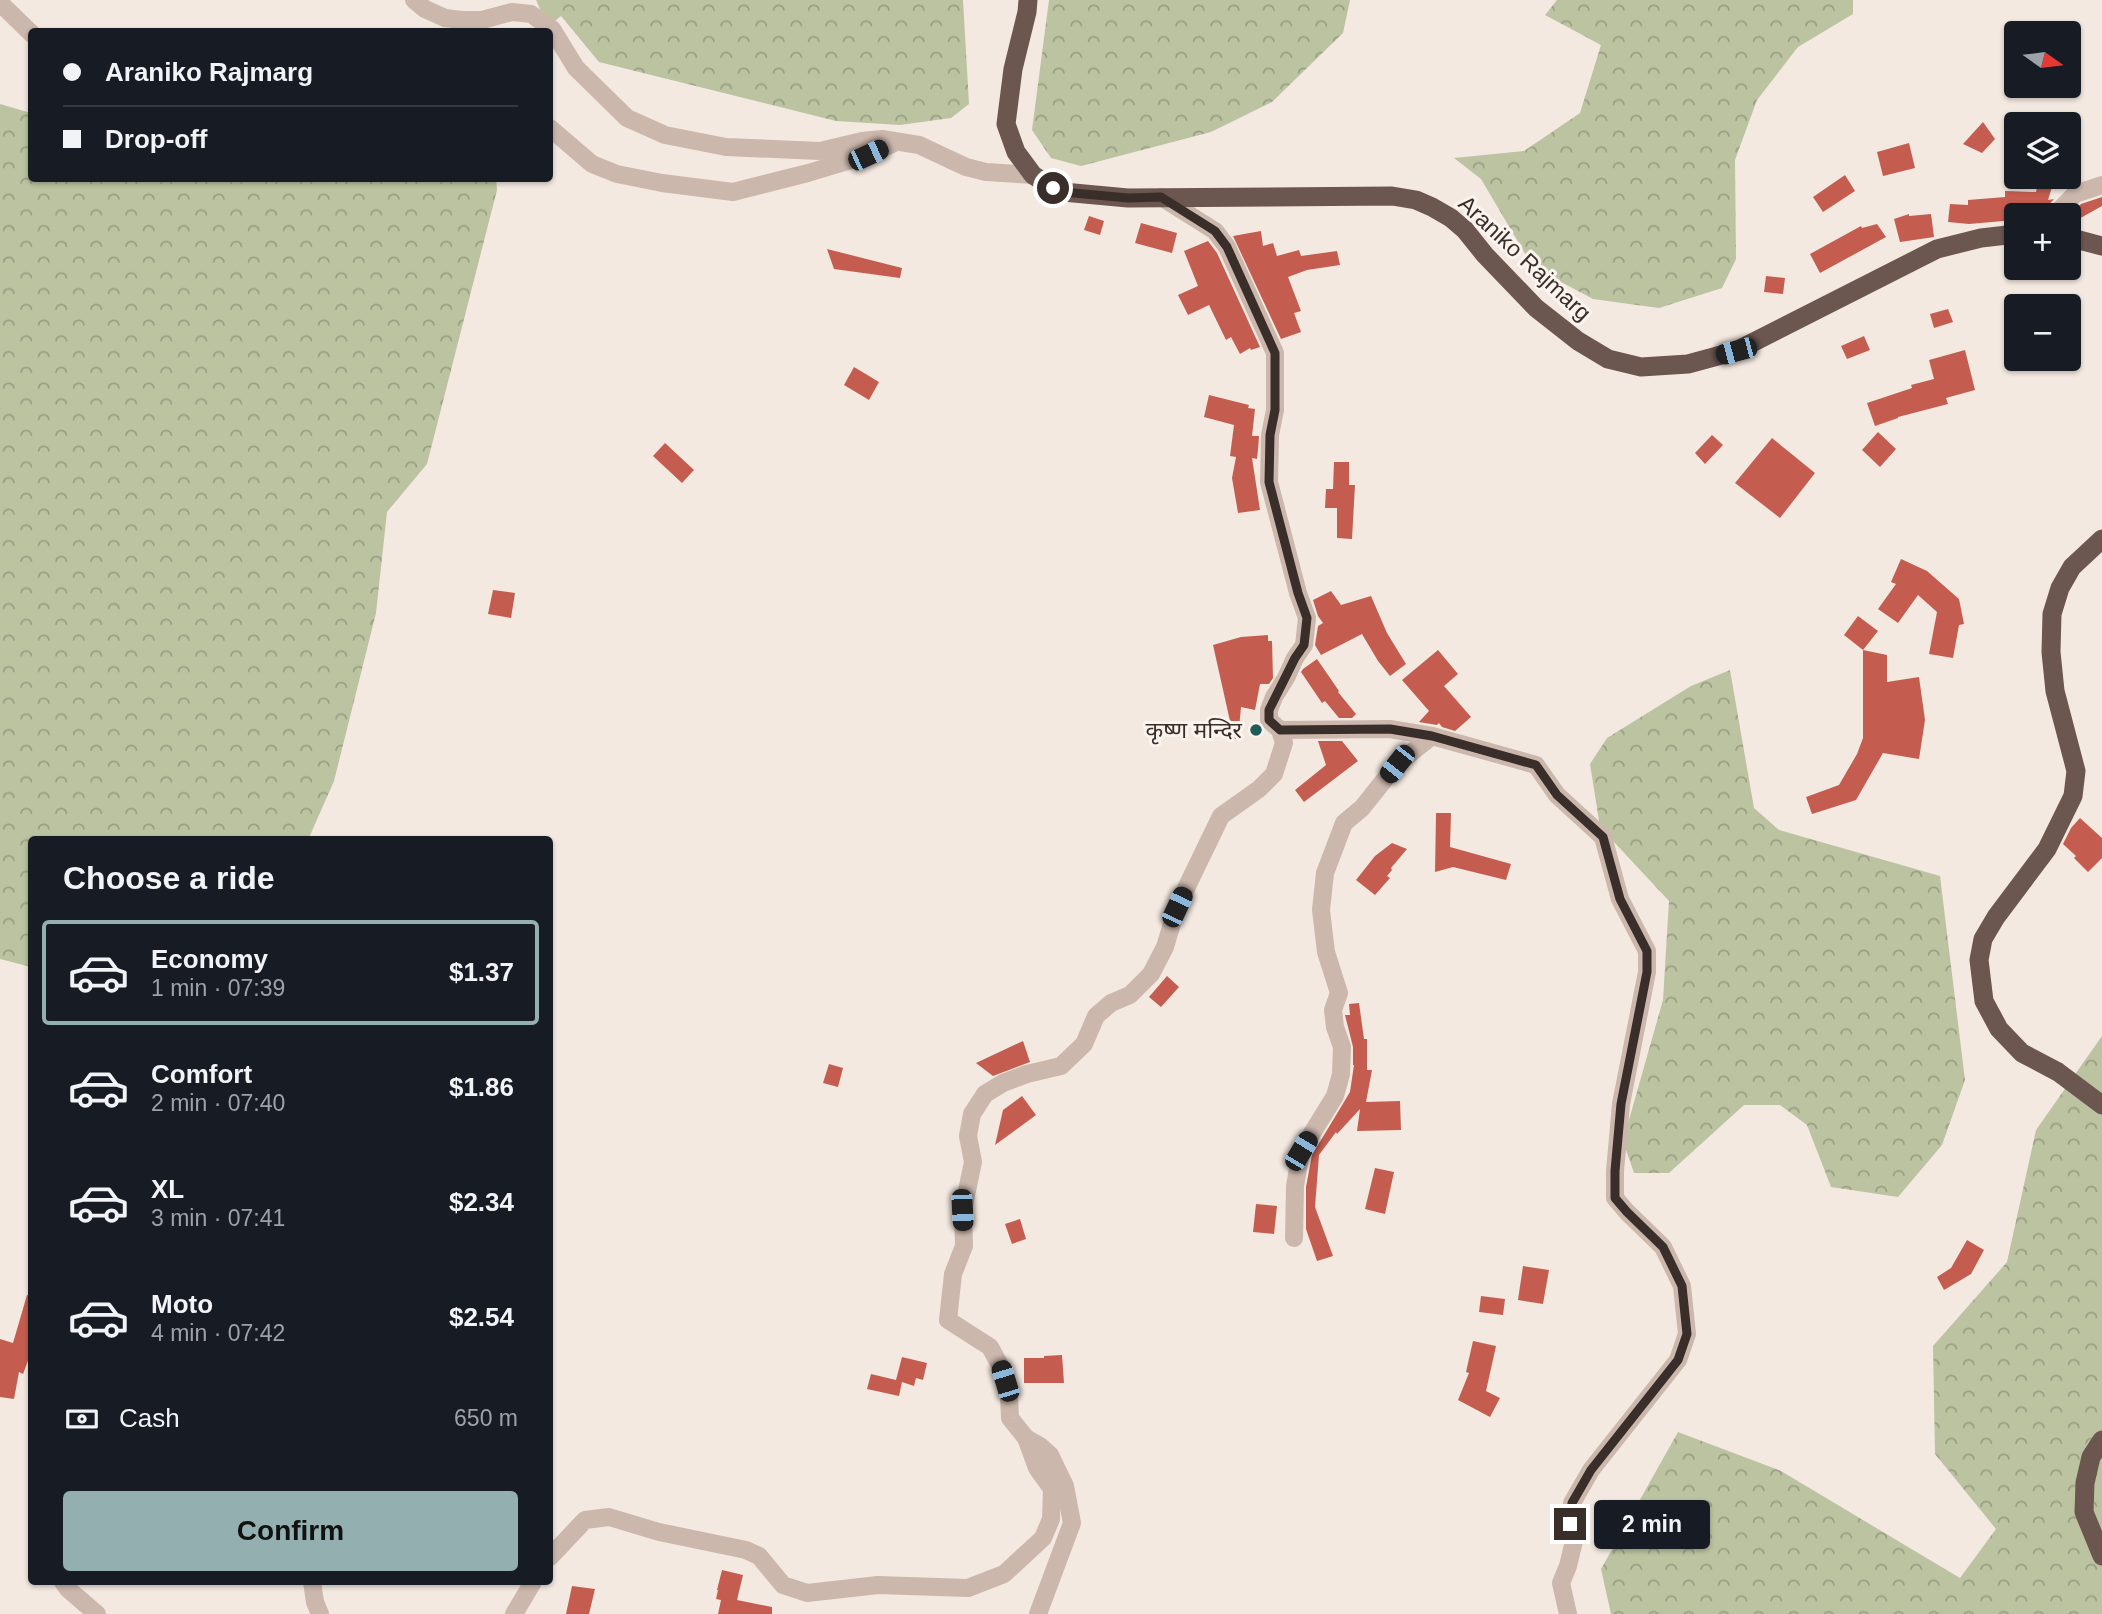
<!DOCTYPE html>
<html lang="en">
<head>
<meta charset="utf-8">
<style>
	:root { --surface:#171b24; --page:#20242c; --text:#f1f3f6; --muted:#9ea1a6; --line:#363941; --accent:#93afaf }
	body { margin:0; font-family:Arial,"Noto Sans Devanagari",sans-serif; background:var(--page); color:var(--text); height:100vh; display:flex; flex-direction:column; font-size:26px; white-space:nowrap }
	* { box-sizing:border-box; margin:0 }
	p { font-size:23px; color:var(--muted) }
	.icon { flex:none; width:38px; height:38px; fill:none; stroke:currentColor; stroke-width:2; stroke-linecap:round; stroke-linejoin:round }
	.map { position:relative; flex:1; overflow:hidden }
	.details { position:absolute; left:28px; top:836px; width:525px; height:749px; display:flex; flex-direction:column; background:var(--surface); border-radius:7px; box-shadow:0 2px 5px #0004 }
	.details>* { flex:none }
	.guide { position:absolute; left:28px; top:28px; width:525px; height:154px; border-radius:7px; box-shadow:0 2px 5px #0004; display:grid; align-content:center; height:154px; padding:0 35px; background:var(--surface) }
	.needle { width:46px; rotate:104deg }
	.tools { position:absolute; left:2004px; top:21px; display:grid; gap:14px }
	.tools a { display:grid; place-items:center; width:77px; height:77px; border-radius:7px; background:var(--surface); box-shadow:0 2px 5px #0004; font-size:35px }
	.end { position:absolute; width:32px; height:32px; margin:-16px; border:9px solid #3a2e2b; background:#fff; box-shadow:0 0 0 4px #fff }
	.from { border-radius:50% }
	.bubble { position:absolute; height:49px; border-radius:7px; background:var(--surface); box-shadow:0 2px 5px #0004; font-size:23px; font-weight:700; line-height:49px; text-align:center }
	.car { position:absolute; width:21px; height:42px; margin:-21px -10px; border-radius:9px; box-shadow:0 0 5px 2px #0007; background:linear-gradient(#222 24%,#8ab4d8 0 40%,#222 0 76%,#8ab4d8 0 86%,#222 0) }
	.guide b { display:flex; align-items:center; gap:24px; height:66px; font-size:26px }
	.guide b+b { border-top:2px solid var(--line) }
	.guide i { width:18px; height:18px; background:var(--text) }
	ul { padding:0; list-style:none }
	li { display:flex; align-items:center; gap:21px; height:105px; margin:0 14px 10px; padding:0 21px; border:4px solid transparent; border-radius:7px }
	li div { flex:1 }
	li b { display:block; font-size:26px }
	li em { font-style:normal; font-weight:700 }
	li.active { border-color:var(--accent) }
	li>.icon { width:63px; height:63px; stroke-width:1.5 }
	h2 { padding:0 35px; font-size:32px; line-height:84px }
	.pay { display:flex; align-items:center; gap:18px; height:77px; padding:0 35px; font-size:26px }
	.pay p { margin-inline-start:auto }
	.button { display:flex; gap:14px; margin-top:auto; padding:14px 35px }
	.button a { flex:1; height:80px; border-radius:7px; background:var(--accent); color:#111; font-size:28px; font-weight:700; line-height:80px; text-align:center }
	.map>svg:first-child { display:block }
</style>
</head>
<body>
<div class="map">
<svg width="2102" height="1614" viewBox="0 0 2102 1614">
	<defs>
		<pattern id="forest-crowns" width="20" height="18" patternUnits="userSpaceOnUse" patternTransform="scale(1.75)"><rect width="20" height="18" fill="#bbc3a1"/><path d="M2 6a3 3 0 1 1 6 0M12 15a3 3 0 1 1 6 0" fill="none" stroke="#999f83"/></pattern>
	</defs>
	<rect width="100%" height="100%" fill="#f3e9e1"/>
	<g fill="url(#forest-crowns)">
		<path d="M536,0h427l6,104 -18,14 -51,7 -64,-4 -237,-59 -38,-46 -13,11z"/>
		<path d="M1049,0h301l-7,33 -71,69 -61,30 -130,34 -30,-8 -19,-28z"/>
		<path d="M1557,0h296v14l-55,33 -41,53 -22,60 1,99 -14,29 -63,20 -66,-9 -60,-32 -52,-88 -27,-21 70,-7 56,-38 21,-68 -56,-30z"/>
		<path d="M0,104l31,9 1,65h464l1,12 -70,274 -40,48 -11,101 -42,168 -26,59h-276l-1,127 -31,-8z"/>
		<path d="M1730,670l24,138 25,22 161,46 25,204 -23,65 -44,52 -67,-10 -24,-62 -27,-20h-36l-75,68h-35l-11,-32 40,-141 6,-99 -69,-74 -10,-63 17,-26 84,-52z"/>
		<path d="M2102,1036v578h-491l-10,-45 77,-137 103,39 179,107 36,-49 -61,-75 -2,-108 74,-84 29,-132z"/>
	</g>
	<g fill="#c45d4f">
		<path d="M1983,122l12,17 -13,14 -19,-9z"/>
		<path d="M1909,143l6,25 -32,8 -6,-24z"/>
		<path d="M1845,175l10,16 -32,21 -10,-15z"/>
		<path d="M2038,183l14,4 -4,13 6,-1 -8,9 -2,7h-28l-1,5 -46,4 -21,-2 2,-18 18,1v-5l37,-3v-6l31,1z"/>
		<path d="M2102,197v9l-34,19v-8l13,-13z"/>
		<path d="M1909,214v2l22,-2 3,23 -34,5 -6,-23z"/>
		<path d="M1089,216l15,5 -4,14 -16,-5z"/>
		<path d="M1141,223l36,10 -5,20 -37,-10z"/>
		<path d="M1877,224l9,13 -66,36 -10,-19 51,-28 1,2z"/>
		<path d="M1261,231l2,15 10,-3 4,13 22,-6 2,6 36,-5 3,14 -33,5 -19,7 13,34 -7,2 7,19 -20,7 -48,-103z"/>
		<path d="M1208,241l9,12 43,94 -9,3 -1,-2 -10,6 -9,-17 -5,3 -17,-35 -21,10 -10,-20 20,-9 -14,-35z"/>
		<path d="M827,249l75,19 -2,10 -66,-9z"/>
		<path d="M1766,276l19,2 -2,16 -19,-2z"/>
		<path d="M1948,309l5,13 -19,6 -4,-14z"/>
		<path d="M1864,336l6,14 -23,9 -6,-13z"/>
		<path d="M1965,350l10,40 -29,8 2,6 -50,13v1l-23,8 -8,-23 45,-15 -1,-3 23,-6 -5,-19z"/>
		<path d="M854,367l25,15 -10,18 -25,-15z"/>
		<path d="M1209,395l40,10 -1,3 7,1 -3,27h7l-1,14 -1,9 -5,-1 8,52 -22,3 -6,-35 4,-21 -6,-1 4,-31 -30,-8z"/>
		<path d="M1878,432l18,17 -16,18 -18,-17z"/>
		<path d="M1712,435l11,10 -18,19 -10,-11z"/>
		<path d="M1772,438l43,35 -35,45 -45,-35z"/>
		<path d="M665,443l29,27 -12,13 -29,-27z"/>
		<path d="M1334,462h15v23h6l-3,54 -15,-1v-30h-12l1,-19h7z"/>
		<path d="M1901,559l26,12 32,28 5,25 -5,1 -6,33 -24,-4 8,-42 -19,-17 -20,28 -20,-14 18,-25 -5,-2z"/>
		<path d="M493,590l22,3 -4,25 -23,-4z"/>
		<path d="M1331,591l10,14 30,-9 16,37 19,31 -16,12 -12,-15 -16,-27 -41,21 -6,-10 3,-19 5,-3 -5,-7 -5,-16z"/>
		<path d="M1858,616l20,15 -15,19 -19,-15z"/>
		<path d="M1268,635v6h4l1,37 -4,6h-9l-5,26 -14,-3 -3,32h-4l-21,-94 28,-8z"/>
		<path d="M1438,650l20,24 -14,12 27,31 -16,14 -13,-4 -3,-4 -2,2 -18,-3 10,-11 -27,-31z"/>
		<path d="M1863,650l24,5v27l32,-5 6,43 -6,39 -36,-6 -27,47 -44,14 -6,-17 33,-12 18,-31 6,-16z"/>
		<path d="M1317,659l22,32 -1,1 18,22 -4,4h-13l-14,-17 -3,2 -21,-31 2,-3z"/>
		<path d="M1318,741h24l16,20 -54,41 -9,-12 31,-25z"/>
		<path d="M1436,813h15l-1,34 61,17 -5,16 -53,-13 -18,5z"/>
		<path d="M2080,818l22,20v20l-14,14 -14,-14 2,-2 -13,-12 8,-16z"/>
		<path d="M1392,843l15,6 -16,19 1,2 -5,6 3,2 -15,17 -19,-15 19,-24z"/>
		<path d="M1167,976l12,11 -18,20 -12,-10z"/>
		<path d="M1359,1003l5,36h3v31h5l-6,32 34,-1 1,29 -44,1 3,-22 -23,25 -1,-2 -17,23 -4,52 18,49 -16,5 -11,-32v-42l6,-32 38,-63 4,-27h-1v-18l-8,-32h5l-1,-11z"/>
		<path d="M1023,1041l7,21 -37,14 -17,-13z"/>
		<path d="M829,1064l14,4 -5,19 -15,-4z"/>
		<path d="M1022,1096l14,19 -41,30 8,-35z"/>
		<path d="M1375,1168l19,4 -9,42 -20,-5z"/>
		<path d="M1256,1204l21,2 -3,28 -21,-2z"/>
		<path d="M1020,1219l6,20 -14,5 -7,-20z"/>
		<path d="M1967,1240l17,10 -13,24 -27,16 -7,-13 14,-9z"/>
		<path d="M1523,1266l26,4 -6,34 -25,-4z"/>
		<path d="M27,1295l5,1v54l-9,24 -4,-2 -5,27 -14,-2v-58l13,4z"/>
		<path d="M1481,1296l24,3 -2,16 -24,-3z"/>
		<path d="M1473,1341l23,5 -10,45 14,7 -10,19 -32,-17 11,-27 -3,-1z"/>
		<path d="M1062,1355l2,28h-40v-25h20v-2z"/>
		<path d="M902,1357l25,6 -4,17 -7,-2 -2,8 -12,-4 -3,14 -32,-7 4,-15 25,6z"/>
		<path d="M722,1570l21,5 -6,25 35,7v7h-54l3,-14 -5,-1 2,-9h-1z"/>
		<path d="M572,1586l23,3 -6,25h-23z"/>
	</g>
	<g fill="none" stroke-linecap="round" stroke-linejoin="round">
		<g stroke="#ccb7ad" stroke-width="18">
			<path d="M414,0l11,9 20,9 17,2h20l30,-8 19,2 21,15 24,39 51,50 38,17 61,12 94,4 42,-10 20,-2 37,6 47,22 20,5 47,3"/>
			<path d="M0,3l32,31"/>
			<path d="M550,128l42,36 25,10 45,9 71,9 75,-19 60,-18 26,-12"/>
			<path d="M1161,197l54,34 12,16 48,106v57l-5,25 -1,47 29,111 9,25 -3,27 -9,13 -9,20 -12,19 -5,13v10l11,10 110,-1 42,7 104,29 21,30 46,42 17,62 27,52v21l-26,132 -6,67v27l12,14 36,35 19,39 5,48 -9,26 -87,110 -19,33 -2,21 4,17 -6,25 -7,17 7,31"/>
			<path d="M2055,215l20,-21 27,-9"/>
			<path d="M1294,1238l1,-52 6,-35 34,-55 6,-22 1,-27 -7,-20 -2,-17 6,-17 -13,-41 -5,-42 4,-37 19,-50 18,-15 35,-44 35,-28"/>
			<path d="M1026,1438l14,8 10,9 15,31 7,37 -34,91"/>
			<path d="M550,1557l35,-37 24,-3 50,15 87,18 13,6 24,29 24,8 71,-8 90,3 36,-14 39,-36 8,-19 1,-30 -15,-21 -11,-30 -16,-20 -1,-22 -8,-29 -11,-20 -42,-27 5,-46 11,-28 -1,-36 10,-48 -5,-26 4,-22 13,-20 18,-11 24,-9 34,-8 23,-22 12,-28 15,-13 19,-8 21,-21 14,-27 12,-40 44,-91 38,-27 15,-15 10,-31 -4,-13"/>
			<path d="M63,1582l5,7 29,25"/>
			<path d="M312,1582l3,20 5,12"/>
			<path d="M514,1614l19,-32"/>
		</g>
		<g stroke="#6c5650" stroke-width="19">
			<path d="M1028,0l-1,12 -14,57 -7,55 10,28 17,23 20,13 10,4 65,6 264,-2 24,4 16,7 19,11 14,12 20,25 51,53 42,33 30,18 33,8 47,-3 48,-13 201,-102 44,-11 35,-4"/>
			<path d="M2068,237l34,9"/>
			<path d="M2102,539l-30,28 -12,21 -8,26 -1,38 4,39 21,80 -3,25 -26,53 -51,68 -13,22 -4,21 5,41 15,28 23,24 36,19 44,33"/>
			<path d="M2102,1440l-11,17 -6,26 -1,29 18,44"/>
		</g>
	</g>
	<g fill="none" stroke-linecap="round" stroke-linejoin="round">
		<path stroke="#3a2e2b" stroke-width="9" d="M1053,188l10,4 65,6 33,-1 54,34 12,16 48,106v57l-5,25 -1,47 29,111 9,25 -3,27 -9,13 -26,52v10l11,10 110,-1 42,7 104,29 21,30 46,42 17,62 27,52v21l-26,132 -6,67v27l12,14 36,35 19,39 5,48 -9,26 -87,110 -19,33 -2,21"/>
	</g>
	<circle fill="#215b58" stroke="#faf3ee" stroke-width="2.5" cx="1256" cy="730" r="7"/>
	<g text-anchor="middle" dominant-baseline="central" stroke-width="6" stroke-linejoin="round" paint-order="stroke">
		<g font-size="23" fill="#3a2e2b" stroke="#faf3ee">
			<text transform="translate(1525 258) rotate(43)">Araniko Rajmarg</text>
		</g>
		<g font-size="23" fill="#3a2e2b" stroke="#faf3ee" text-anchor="end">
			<text x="1242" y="730">कृष्ण मन्दिर</text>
		</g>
	</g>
</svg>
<div class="tools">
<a><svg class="needle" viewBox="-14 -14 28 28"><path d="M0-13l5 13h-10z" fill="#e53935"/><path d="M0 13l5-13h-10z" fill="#9ea1a6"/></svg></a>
<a><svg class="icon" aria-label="layers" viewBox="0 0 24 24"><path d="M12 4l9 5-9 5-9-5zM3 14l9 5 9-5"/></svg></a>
<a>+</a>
<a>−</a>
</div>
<i class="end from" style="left:1053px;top:188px"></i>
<i class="end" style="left:1570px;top:1524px"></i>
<div class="bubble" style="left:1594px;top:1500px;width:116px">2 min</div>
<i class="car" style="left:868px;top:155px;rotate:65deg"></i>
<i class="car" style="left:1736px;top:351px;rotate:255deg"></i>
<i class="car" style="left:1397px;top:764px;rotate:218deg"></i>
<i class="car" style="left:1177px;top:907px;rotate:25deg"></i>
<i class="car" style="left:1301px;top:1151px;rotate:31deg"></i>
<i class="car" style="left:962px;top:1210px;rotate:177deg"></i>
<i class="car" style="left:1005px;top:1381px;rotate:343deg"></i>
<div class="guide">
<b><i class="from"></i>Araniko Rajmarg</b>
<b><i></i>Drop-off</b>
</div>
<section class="details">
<h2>Choose a ride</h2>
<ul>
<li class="active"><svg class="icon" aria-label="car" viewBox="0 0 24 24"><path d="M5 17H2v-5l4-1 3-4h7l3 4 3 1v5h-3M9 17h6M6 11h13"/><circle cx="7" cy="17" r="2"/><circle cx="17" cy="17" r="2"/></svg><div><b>Economy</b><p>1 min · 07:39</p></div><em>$1.37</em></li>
<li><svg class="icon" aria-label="car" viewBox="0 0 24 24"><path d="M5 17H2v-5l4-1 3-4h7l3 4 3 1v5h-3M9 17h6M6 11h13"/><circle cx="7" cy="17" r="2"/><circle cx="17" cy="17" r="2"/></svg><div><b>Comfort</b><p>2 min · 07:40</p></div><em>$1.86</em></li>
<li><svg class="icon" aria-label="car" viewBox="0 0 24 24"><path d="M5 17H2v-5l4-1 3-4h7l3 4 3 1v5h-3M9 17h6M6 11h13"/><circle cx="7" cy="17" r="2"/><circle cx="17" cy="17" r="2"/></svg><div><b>XL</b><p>3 min · 07:41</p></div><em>$2.34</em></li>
<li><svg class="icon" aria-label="car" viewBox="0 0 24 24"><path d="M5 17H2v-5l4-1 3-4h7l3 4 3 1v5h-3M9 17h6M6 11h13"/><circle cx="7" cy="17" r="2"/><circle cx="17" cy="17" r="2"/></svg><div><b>Moto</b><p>4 min · 07:42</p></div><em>$2.54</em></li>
</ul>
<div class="pay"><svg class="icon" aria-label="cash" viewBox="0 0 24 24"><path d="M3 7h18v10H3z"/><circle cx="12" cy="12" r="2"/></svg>Cash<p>650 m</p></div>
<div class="button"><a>Confirm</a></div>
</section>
</div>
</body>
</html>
